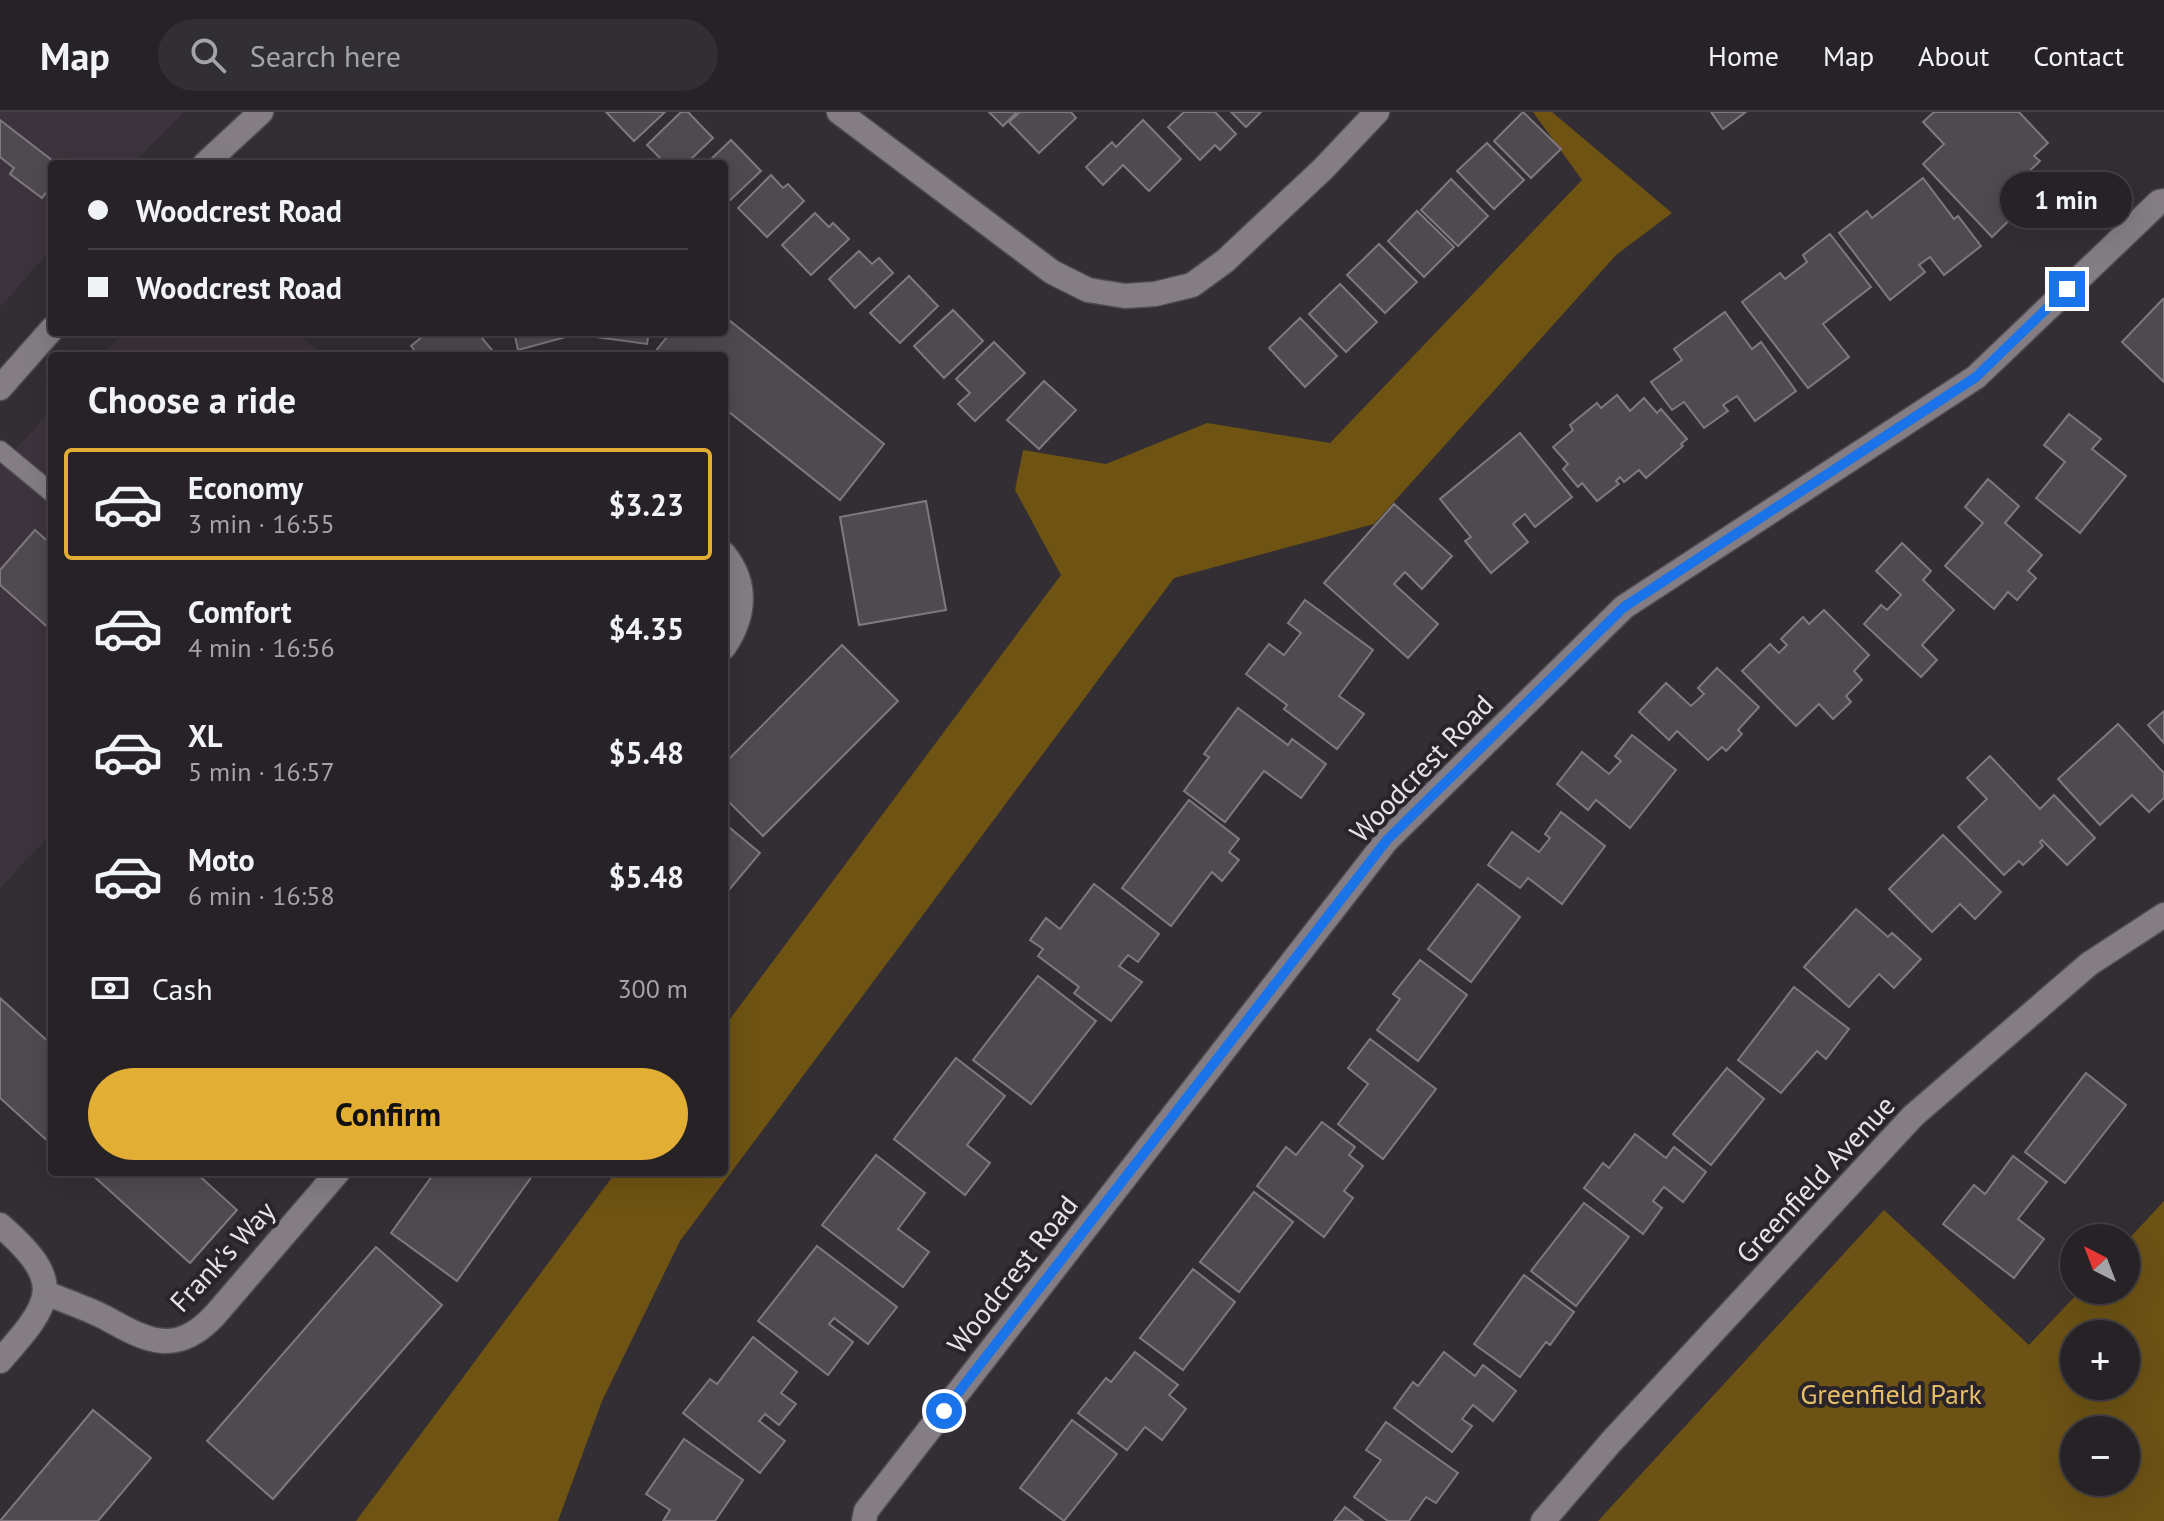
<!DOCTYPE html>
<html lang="en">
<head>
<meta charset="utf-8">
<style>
	:root { --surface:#262226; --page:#322f32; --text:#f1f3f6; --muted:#a4a4a7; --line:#423f43; --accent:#e2ae34 }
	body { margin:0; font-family:"PT Sans",sans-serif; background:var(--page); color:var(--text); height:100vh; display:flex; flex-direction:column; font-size:30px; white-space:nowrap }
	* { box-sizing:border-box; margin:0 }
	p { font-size:26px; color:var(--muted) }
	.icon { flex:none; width:44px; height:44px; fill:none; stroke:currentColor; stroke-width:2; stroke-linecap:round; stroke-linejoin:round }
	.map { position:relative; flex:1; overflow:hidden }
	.drawer { position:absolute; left:48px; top:240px; width:680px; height:824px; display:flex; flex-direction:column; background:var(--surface); border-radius:8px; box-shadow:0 8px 32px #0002,0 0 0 2px var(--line) }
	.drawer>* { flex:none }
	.top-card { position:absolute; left:48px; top:48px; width:680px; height:176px; border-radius:8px; box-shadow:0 8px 32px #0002,0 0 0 2px var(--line); display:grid; align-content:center; height:176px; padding:0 40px; background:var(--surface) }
	.needle { width:52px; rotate:318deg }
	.tools { position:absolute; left:2060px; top:1112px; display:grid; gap:16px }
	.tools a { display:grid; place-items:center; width:80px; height:80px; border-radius:50%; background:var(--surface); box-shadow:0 8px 32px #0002,0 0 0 2px var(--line); font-size:40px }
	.end { position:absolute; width:36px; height:36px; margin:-18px; border:10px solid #1a73e8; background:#fff; box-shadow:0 0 0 4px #fff }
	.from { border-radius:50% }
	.bubble { position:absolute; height:56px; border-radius:28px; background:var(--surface); box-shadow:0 8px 32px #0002,0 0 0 2px var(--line); font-size:26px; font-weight:700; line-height:56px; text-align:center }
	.top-card b { display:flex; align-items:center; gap:28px; height:76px; font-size:30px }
	.top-card b+b { border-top:2px solid var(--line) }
	.top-card i { width:20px; height:20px; background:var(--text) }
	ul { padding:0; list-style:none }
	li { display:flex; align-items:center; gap:24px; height:112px; margin:0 16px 12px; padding:0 24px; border:4px solid transparent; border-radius:8px }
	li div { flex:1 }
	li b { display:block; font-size:30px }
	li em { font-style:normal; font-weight:700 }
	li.on { border-color:var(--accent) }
	li>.icon { width:72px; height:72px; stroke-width:1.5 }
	h2 { padding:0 40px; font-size:36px; line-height:96px }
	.pay { display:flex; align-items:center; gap:20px; height:88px; padding:0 40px; font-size:30px }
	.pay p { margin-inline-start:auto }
	.action { display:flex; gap:16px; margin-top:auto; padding:16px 40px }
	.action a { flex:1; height:92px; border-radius:48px; background:var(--accent); color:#111; font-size:32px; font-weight:700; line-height:92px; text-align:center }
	header { display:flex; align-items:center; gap:48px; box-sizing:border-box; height:112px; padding:0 40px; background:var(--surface); border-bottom:2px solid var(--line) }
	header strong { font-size:38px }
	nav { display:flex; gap:44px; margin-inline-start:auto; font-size:28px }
	.search { width:560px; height:72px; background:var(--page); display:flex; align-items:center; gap:20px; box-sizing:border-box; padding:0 28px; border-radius:44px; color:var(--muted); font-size:30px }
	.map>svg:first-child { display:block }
</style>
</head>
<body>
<header>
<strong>Map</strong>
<div class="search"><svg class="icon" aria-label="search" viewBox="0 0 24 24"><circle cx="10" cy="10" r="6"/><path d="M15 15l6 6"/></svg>Search here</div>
<nav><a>Home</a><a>Map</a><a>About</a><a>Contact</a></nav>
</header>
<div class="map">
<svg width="2164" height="1409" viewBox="0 0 2164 1409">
	<rect width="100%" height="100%" fill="#332e33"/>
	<g fill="#3d333e">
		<path d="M0,0h184l-52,52h-80v84l-52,59z"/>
		<path d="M124,220h172l28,24h-222z"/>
		<path d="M52,297v424l-52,55v-421z"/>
	</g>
	<path fill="#6c5215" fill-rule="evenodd" d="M2164,1089v320h-566l286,-311 145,135 52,-55h45v-48zM2074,1222h52v52h-52zM2074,1318h52v52h-52z"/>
	<path fill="#6e5312" d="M1533,0h19l120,101 -56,42 -242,269 -200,54 -494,663 -78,160 -44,120h-202l260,-349h108v-145l337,-452 -46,-85 8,-40 83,14 101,-41 123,20 252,-263z"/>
	<g fill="#4f4a50" stroke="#7f797f" stroke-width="2">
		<path d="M606,0h59l-31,29z"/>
		<path d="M681,0h7l25,26 -27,26h-20l-19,-19z"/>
		<path d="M989,0h28l-14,14z"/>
		<path d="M1020,0h51l5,6 -37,35 -30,-31z"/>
		<path d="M1184,0h31l21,22 -16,16 -5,-5 -15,15 -32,-33z"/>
		<path d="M1231,0h30l-15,15z"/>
		<path d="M1523,0l38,37 -30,29 -37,-37z"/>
		<path d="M1711,0h35l-23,17z"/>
		<path d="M1934,0h85l29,31 -14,13 6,5 -18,17 -5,-5 -12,11 20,21 -33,32 -69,-73 21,-20 -21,-22z"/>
		<path d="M0,8l57,44h-5l-2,33 -4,-4 -4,5 -32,-24 4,-6 -14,-11z"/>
		<path d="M1143,8l38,39 -32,32 -26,-26 -20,20 -17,-18 26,-25 4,5z"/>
		<path d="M731,28l30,31 -37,35v-42h-18z"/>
		<path d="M1487,31l37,37 -30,29 -37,-38z"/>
		<path d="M771,63l12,13 5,-4 16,17 -37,36 -29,-29z"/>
		<path d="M1923,66l31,41 4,-3 23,30 -37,29 -14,-18 -11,8 6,7 -35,28 -51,-67 28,-22 5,7z"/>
		<path d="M1451,67l37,37 -30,30 -37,-36z"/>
		<path d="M1417,99l37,36 -30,30 -36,-36z"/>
		<path d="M815,101l14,14 4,-4 16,16 -38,36 -29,-30z"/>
		<path d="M1830,122l41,53 -48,37 26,33 -41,31 -66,-86 38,-29 5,6 22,-17 -4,-7z"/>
		<path d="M1379,132l38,38 -32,31 -38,-38z"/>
		<path d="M859,139l13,13 7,-6 14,15 -38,35 -26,-29z"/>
		<path d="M909,164l29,30 -38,37 -30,-30z"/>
		<path d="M1340,172l37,38 -31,30 -37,-38z"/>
		<path d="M2163,187l1,1v82l-42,-40z"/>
		<path d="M953,198l30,31 -39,37 -30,-32z"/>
		<path d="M1725,200l27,37 9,-7 35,49 -41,30 -18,-25 -14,9 5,6 -24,17 -20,-26 -12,8 -21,-28 31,-22 -8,-11z"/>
		<path d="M724,204l160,128 -44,56 -116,-92v-52h-65l-4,-4 16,-20h53z"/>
		<path d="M1300,206l37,38 -32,31 -36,-39z"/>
		<path d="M428,220h49l20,24h-78l-8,-10z"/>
		<path d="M514,220h59v3l-55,15z"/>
		<path d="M596,220h53l-2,12 -52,-7z"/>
		<path d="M994,230l31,31 -50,48 -17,-17 12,-11 -14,-14z"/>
		<path d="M1044,269l32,29 -37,39 -32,-29z"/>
		<path d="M1617,283l13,16 14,-13 13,15 4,-4 26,30 -6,5 2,2 -37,32 -7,-8 -15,12 -4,-5 -4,4 3,3 -22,17 -15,-18 -4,4 -15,-18 5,-5 -15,-17 20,-17 -3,-5 27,-22 4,5z"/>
		<path d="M2069,302l32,25 -9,10 34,27 -46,57 -44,-35 29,-36 -21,-17z"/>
		<path d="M1520,321l52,64 -37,30 -10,-13 -12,10 15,18 -37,31 -26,-32 6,-4 -31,-38z"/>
		<path d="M1988,367l31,27 -14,17 37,32 -14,16 8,7 -19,22 -9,-8 -14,17 -49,-43 38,-43 -18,-16z"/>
		<path d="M926,389l20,109 -87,15 -19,-108z"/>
		<path d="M1394,392l58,52 -30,33 -17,-17 -11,12 44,40 -30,34 -84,-75z"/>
		<path d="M35,418l17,15v86l-52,-46v-15z"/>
		<path d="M1902,431l29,28 -8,9 31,30 -32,35 15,15 -16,17 -57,-53 17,-19 6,5 14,-15 -25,-24z"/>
		<path d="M1305,488l68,50 -34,46 25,18 -27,35 -53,-40 3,-4 -41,-31 23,-30 15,11 17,-22 -13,-10z"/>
		<path d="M1824,498l45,45 -15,16 8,9 -16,16 5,6 -18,17 -14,-15 -23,22 -54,-55 28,-27 9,9 8,-8 -6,-6 22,-22 6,7z"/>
		<path d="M842,533l56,56 -135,135 -39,-39v-33z"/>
		<path d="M1717,556l42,39 -21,23 4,4 -16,17 -4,-4 -14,13 -31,-29 -8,9 -30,-28 27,-29 25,23 13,-12 -6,-6z"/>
		<path d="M1238,596l50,37 4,-6 34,25 -25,34 -37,-27 -39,51 -41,-31 25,-34 -5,-3z"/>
		<path d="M2164,599v32l-16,-18z"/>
		<path d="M2118,612l46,49v25l-15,14 -17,-17 -32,30 -42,-46z"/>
		<path d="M1632,623l44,35 -46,58 -34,-28 -8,10 -31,-26 25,-32 27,22 12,-13 -6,-5z"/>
		<path d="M1990,644l50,53 14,-14 41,43 -28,27 -25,-25 -2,2 3,4 -20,19 -4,-4 -15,14 -46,-48 29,-28 -20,-21z"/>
		<path d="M1189,688l50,39 -10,13 10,8 -17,21 -10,-9 -41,54 -49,-38z"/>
		<path d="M1561,700l44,34 -43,58 -34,-26 -8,10 -32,-23 24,-33 27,20 11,-14 -5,-4z"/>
		<path d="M724,711l36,30 -36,43z"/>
		<path d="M1943,723l58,57 -26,27 -15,-15 -28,28 -43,-43z"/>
		<path d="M1094,772l65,50 -21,28 -10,-7 -9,11 23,16 -31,39 -37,-28 5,-6 -41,-31 5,-7 -13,-9 16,-22 14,11z"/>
		<path d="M1478,772l42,33 -49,65 -43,-33z"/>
		<path d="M1856,797l32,28 4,-4 29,26 -27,29 -15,-14 -30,33 -45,-40z"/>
		<path d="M1420,848l47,35 -49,66 -41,-31 23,-31 -7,-5z"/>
		<path d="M1038,864l58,45 -65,83 -58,-44z"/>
		<path d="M1794,875l55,42 -23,30 -9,-8 -36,42 -43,-33z"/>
		<path d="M0,886l52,47v100l-52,-47z"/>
		<path d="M1370,927l66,50 -53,70 -45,-35 30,-40 -20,-16z"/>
		<path d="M956,946l49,38 -38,49 23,18 -25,32 -71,-56z"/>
		<path d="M1727,956l37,31 -53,66 -38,-31z"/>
		<path d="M2086,961l40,32 -61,78 -40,-31z"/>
		<path d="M1322,1010l33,25 -6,8 14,11 -19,25 9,7 -29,39 -67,-51 29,-39 10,8z"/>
		<path d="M1635,1022l31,24 8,-11 32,25 -23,30 -19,-15 -11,14 9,7 -19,26 -59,-46 19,-25 6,5z"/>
		<path d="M876,1043l49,38 -27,36 31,23 -26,35 -81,-62z"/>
		<path d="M2013,1044l34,26 -29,37 26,20 -30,39 -71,-54 31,-39 11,9z"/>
		<path d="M89,1060h106l42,38 -47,53z"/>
		<path d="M435,1060h100l-78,109 -66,-48z"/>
		<path d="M1254,1080l39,30 -54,70 -39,-30z"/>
		<path d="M1584,1091l45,34 -53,69 -45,-35z"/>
		<path d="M817,1134l80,61 -29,37 -34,-26 -5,6 24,18 -25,33 -70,-54z"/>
		<path d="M376,1135l66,58 -169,194 -66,-58z"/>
		<path d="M1193,1157l42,33 -52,68 -43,-32z"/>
		<path d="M1524,1163l50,37 -24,33 -4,-3 -26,35 -46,-33z"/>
		<path d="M753,1225l44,35 -16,21 15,11 -17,21 -14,-11 -6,7 26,20 -25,32 -77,-60 27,-34 7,5z"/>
		<path d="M1135,1240l43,33 -9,10 17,14 -24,31 -17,-13 -18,23 -49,-37 28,-35 5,4z"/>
		<path d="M1444,1240l31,24 8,-11 33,26 -23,30 -20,-16 -11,14 10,7 -20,26 -58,-44 19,-26 5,4z"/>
		<path d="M93,1298l58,48 -53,63h-98z"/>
		<path d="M1072,1308l45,34 -53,67 -44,-33z"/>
		<path d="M1386,1310l72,51 -22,30 -10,-6 -17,24h-21l-34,-24 27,-37 -15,-10z"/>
		<path d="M684,1327l59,41 -28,41h-52l7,-11 -24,-16z"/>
		<path d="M1345,1395l18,14h-29z"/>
	</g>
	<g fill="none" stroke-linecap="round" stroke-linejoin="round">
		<g stroke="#504b50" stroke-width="21">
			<path id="service" d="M0,338l52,43"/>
		</g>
		<g stroke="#504b50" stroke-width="27">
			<g id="minor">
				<path d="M839,0l213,160 36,18 37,6 30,-2 37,-9 33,-24 98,-92 54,-57"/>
				<path d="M724,442c24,30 21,62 0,93"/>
				<path d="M0,1113c67,58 52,77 0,136"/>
				<path d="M46,1181c19,8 40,15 58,24 43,24 72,40 111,-2l123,-143"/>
				<path d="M864,1409l2,-10 521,-671 237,-233 352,-230 183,-175 5,-1"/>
				<path d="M1543,1409l68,-79 302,-326 176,-152 75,-49"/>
			</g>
		</g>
		<g stroke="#504b50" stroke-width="27">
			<g id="secondary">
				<path d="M205,52l56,-52"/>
				<path d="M0,276l52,-59"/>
			</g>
		</g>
		<use href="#service" stroke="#847e84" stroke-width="18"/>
		<use href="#minor" stroke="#847e84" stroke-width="24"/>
		<use href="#secondary" stroke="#847e84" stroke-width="24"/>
	</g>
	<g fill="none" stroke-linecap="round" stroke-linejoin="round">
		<path stroke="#1a73e8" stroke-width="10" d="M944,1299l443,-571 237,-233 352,-230 91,-88"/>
	</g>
	<g text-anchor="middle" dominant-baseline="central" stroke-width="8" stroke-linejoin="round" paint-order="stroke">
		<g font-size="28" fill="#e6e2e6" stroke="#292429">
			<text transform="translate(1421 656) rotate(-46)">Woodcrest Road</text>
			<text transform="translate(1815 1067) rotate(-47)">Greenfield Avenue</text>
			<text transform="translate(222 1144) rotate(-47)">Frank's Way</text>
			<text transform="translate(1012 1162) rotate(-52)">Woodcrest Road</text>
		</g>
		<g font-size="28" fill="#e7bd66" stroke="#292429">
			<text x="1891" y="1281">Greenfield Park</text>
		</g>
	</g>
</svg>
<div class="tools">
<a><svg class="needle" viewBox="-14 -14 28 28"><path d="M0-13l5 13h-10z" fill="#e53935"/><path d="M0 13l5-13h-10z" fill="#a4a4a7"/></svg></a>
<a>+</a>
<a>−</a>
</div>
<i class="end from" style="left:944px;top:1299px"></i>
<i class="end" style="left:2067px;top:177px"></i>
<div class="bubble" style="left:2000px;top:60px;width:132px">1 min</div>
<div class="top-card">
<b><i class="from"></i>Woodcrest Road</b>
<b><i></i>Woodcrest Road</b>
</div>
<section class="drawer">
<h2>Choose a ride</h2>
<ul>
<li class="on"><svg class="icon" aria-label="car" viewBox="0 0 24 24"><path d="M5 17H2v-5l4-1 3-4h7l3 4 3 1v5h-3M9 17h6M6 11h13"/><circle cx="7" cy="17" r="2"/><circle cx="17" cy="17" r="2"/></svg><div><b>Economy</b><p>3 min · 16:55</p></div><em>$3.23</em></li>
<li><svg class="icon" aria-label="car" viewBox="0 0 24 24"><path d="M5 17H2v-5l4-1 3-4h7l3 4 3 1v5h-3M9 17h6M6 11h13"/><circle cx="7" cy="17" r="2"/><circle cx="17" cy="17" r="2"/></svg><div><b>Comfort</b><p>4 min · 16:56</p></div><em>$4.35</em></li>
<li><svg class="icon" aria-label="car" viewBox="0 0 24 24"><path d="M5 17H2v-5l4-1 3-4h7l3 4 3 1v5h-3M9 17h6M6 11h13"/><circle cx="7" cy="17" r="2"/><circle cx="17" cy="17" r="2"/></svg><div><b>XL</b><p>5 min · 16:57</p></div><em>$5.48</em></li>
<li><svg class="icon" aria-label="car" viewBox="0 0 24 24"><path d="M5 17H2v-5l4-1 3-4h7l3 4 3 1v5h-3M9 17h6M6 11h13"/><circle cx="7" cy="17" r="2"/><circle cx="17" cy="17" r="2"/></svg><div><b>Moto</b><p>6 min · 16:58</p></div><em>$5.48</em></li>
</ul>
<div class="pay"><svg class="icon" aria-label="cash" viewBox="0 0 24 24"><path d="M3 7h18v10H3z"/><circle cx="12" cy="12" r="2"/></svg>Cash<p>300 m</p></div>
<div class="action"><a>Confirm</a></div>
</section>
</div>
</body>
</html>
